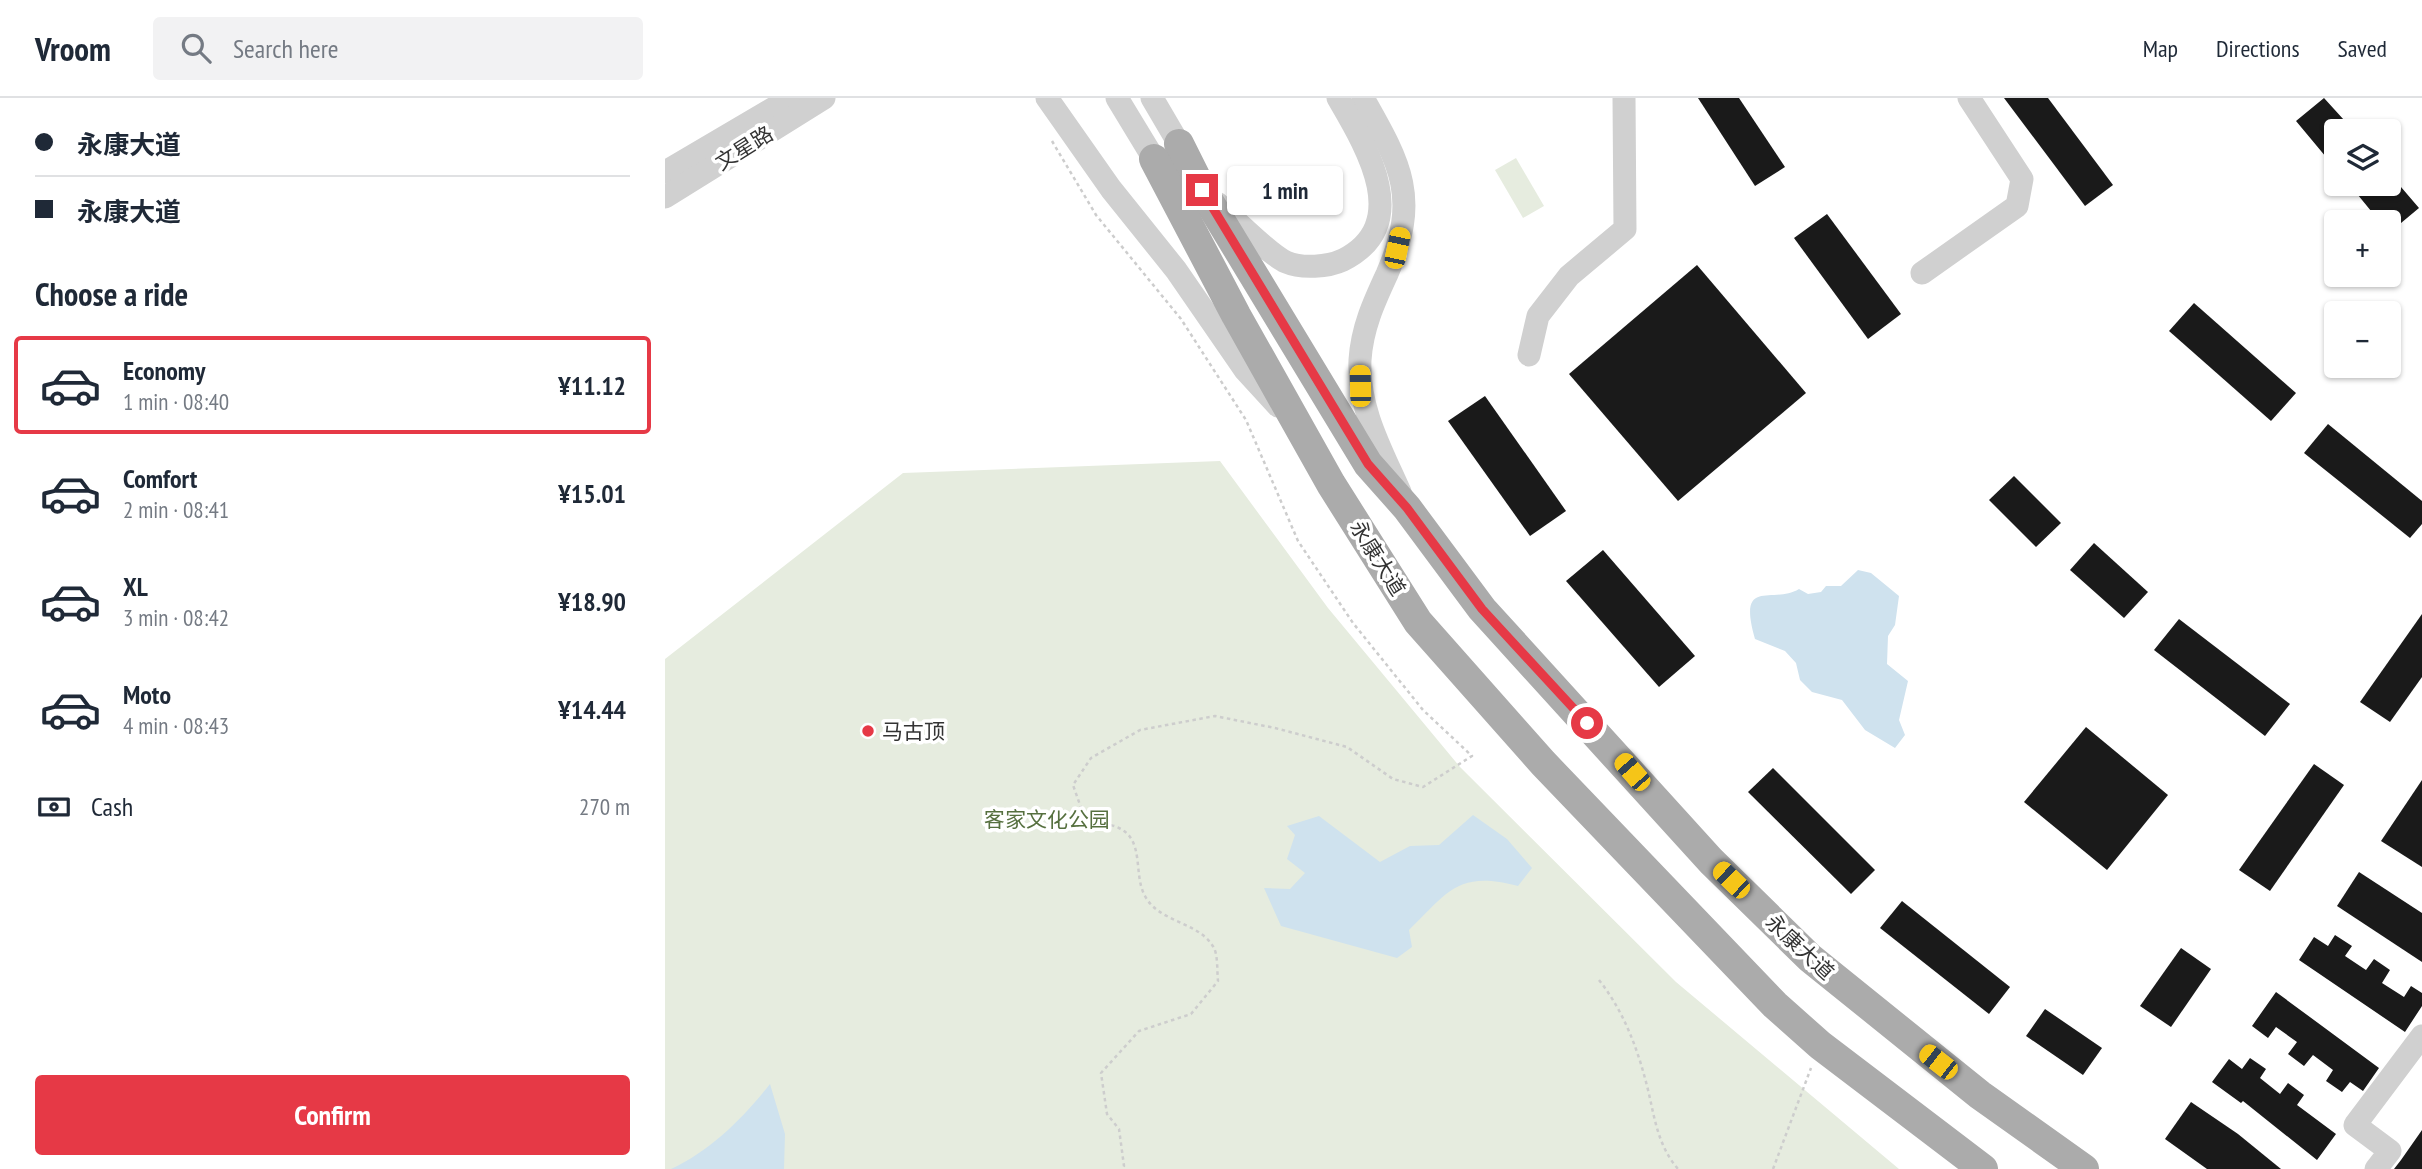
<!DOCTYPE html>
<html lang="en">
<head>
<meta charset="utf-8">
<style>
	:root { --surface:#fff; --page:#f2f2f3; --text:#1f2937; --muted:#747a83; --line:#e0e1e3; --accent:#e63946 }
	body { margin:0; font-family:"PT Sans Narrow","Noto Sans SC",sans-serif; background:var(--page); color:var(--text); height:100vh; display:flex; flex-direction:column; font-size:26px; white-space:nowrap }
	* { box-sizing:border-box; margin:0 }
	p { font-size:23px; color:var(--muted) }
	.icon { flex:none; width:38px; height:38px; fill:none; stroke:currentColor; stroke-width:2; stroke-linecap:round; stroke-linejoin:round }
	.map { position:relative; flex:1; overflow:hidden }
	.details { display:flex; flex-direction:column; background:var(--surface); width:665px }
	.details>* { flex:none }
	.hud { display:grid; align-content:center; height:154px; padding:0 35px; background:var(--surface) }
	.tools { position:absolute; left:1659px; top:21px; display:grid; gap:14px }
	.tools a { display:grid; place-items:center; width:77px; height:77px; border-radius:7px; background:var(--surface); box-shadow:0 2px 5px #0004; font-size:35px }
	.end { position:absolute; width:32px; height:32px; margin:-16px; border:9px solid #e63946; background:#fff; box-shadow:0 0 0 4px #fff }
	.from { border-radius:50% }
	.bubble { position:absolute; height:49px; border-radius:7px; background:var(--surface); box-shadow:0 2px 5px #0004; font-size:23px; font-weight:700; line-height:49px; text-align:center }
	.car { position:absolute; width:21px; height:42px; margin:-21px -10px; border-radius:9px; box-shadow:0 0 5px 2px #0007; background:linear-gradient(#f5c518 24%,#345 0 40%,#f5c518 0 76%,#345 0 86%,#f5c518 0) }
	.hud b { display:flex; align-items:center; gap:24px; height:66px; font-size:26px }
	.hud b+b { border-top:2px solid var(--line) }
	.hud i { width:18px; height:18px; background:var(--text) }
	ul { padding:0; list-style:none }
	li { display:flex; align-items:center; gap:21px; height:98px; margin:0 14px 10px; padding:0 21px; border:4px solid transparent; border-radius:7px }
	li div { flex:1 }
	li b { display:block; font-size:26px }
	li em { font-style:normal; font-weight:700 }
	li.on { border-color:var(--accent) }
	li>.icon { width:63px; height:63px; stroke-width:1.5 }
	h2 { padding:0 35px; font-size:32px; line-height:84px }
	.pay { display:flex; align-items:center; gap:18px; height:77px; padding:0 35px; font-size:26px }
	.pay p { margin-inline-start:auto }
	.cta { display:flex; gap:14px; margin-top:auto; padding:14px 35px }
	.cta a { flex:1; height:80px; border-radius:7px; background:var(--accent); color:#fff; font-size:28px; font-weight:700; line-height:80px; text-align:center }
	header { display:flex; align-items:center; gap:42px; box-sizing:border-box; height:98px; padding:0 35px; background:var(--surface); border-bottom:2px solid var(--line) }
	header strong { font-size:33px }
	nav { display:flex; gap:38px; margin-inline-start:auto; font-size:24px }
	.search { width:490px; height:63px; background:var(--page); display:flex; align-items:center; gap:18px; box-sizing:border-box; padding:0 24px; border-radius:7px; color:var(--muted); font-size:26px }
	main { display:flex; flex:1; min-height:0 }
	.map>svg:first-child { display:block }
</style>
</head>
<body>
<header>
<strong>Vroom</strong>
<div class="search"><svg class="icon" aria-label="search" viewBox="0 0 24 24"><circle cx="10" cy="10" r="6"/><path d="M15 15l6 6"/></svg>Search here</div>
<nav><a>Map</a><a>Directions</a><a>Saved</a></nav>
</header>
<main>
<section class="details">
<div class="hud">
<b><i class="from"></i>永康大道</b>
<b><i></i>永康大道</b>
</div>
<h2>Choose a ride</h2>
<ul>
<li class="on"><svg class="icon" aria-label="car" viewBox="0 0 24 24"><path d="M5 17H2v-5l4-1 3-4h7l3 4 3 1v5h-3M9 17h6M6 11h13"/><circle cx="7" cy="17" r="2"/><circle cx="17" cy="17" r="2"/></svg><div><b>Economy</b><p>1 min · 08:40</p></div><em>¥11.12</em></li>
<li><svg class="icon" aria-label="car" viewBox="0 0 24 24"><path d="M5 17H2v-5l4-1 3-4h7l3 4 3 1v5h-3M9 17h6M6 11h13"/><circle cx="7" cy="17" r="2"/><circle cx="17" cy="17" r="2"/></svg><div><b>Comfort</b><p>2 min · 08:41</p></div><em>¥15.01</em></li>
<li><svg class="icon" aria-label="car" viewBox="0 0 24 24"><path d="M5 17H2v-5l4-1 3-4h7l3 4 3 1v5h-3M9 17h6M6 11h13"/><circle cx="7" cy="17" r="2"/><circle cx="17" cy="17" r="2"/></svg><div><b>XL</b><p>3 min · 08:42</p></div><em>¥18.90</em></li>
<li><svg class="icon" aria-label="car" viewBox="0 0 24 24"><path d="M5 17H2v-5l4-1 3-4h7l3 4 3 1v5h-3M9 17h6M6 11h13"/><circle cx="7" cy="17" r="2"/><circle cx="17" cy="17" r="2"/></svg><div><b>Moto</b><p>4 min · 08:43</p></div><em>¥14.44</em></li>
</ul>
<div class="pay"><svg class="icon" aria-label="cash" viewBox="0 0 24 24"><path d="M3 7h18v10H3z"/><circle cx="12" cy="12" r="2"/></svg>Cash<p>270 m</p></div>
<div class="cta"><a>Confirm</a></div>
</section>
<div class="map">
<svg width="1757" height="1071" viewBox="0 0 1757 1071">
	<rect width="100%" height="100%" fill="#fff"/>
	<g fill="#e6ecdf">
		<path d="M851,60l28,48 -21,12 -28,-48z"/>
		<path d="M555,363l108,147 132,159 216,215 223,187h-1234v-510l238,-186z"/>
	</g>
	<g fill="#cfe2ee">
		<path d="M1193,472l13,3 28,23 -4,29 -7,11 -1,28 21,17 -9,39 6,15 -10,13 -30,-18 -23,-30 -30,-8 -12,-12 -4,-17 -11,-12 -30,-12c-18,-63 17,-34 44,-50l9,5 13,-2 5,-6h15z"/>
		<path d="M808,717l34,24 25,29 -14,18c-60,-16 -70,6 -109,44l3,17 -15,11 -116,-32 -17,-38 26,1 15,-16 -18,-14 8,-24 -8,-9 32,-10 61,46 30,-16 29,-1z"/>
		<path d="M105,986l15,50 -1,35h-113c40,-19 71,-50 99,-85z"/>
	</g>
	<g fill="#1a1a1a">
		<path d="M1033,0h41l46,69 -30,19z"/>
		<path d="M1339,0h44l65,87 -28,21z"/>
		<path d="M1659,0l30,33h-18v38l-40,-48z"/>
		<path d="M1724,75l30,35 -30,25v-11h-9l-31,-38h40z"/>
		<path d="M1162,116l74,100 -33,25 -74,-101z"/>
		<path d="M1032,167l109,128 -128,108 -109,-127z"/>
		<path d="M1529,205l102,90 -25,28 -102,-90z"/>
		<path d="M820,298l81,115 -36,25 -82,-115z"/>
		<path d="M1663,326l94,77v23l-12,14 -106,-85z"/>
		<path d="M1349,378l47,47 -25,24 -47,-47z"/>
		<path d="M1429,445l54,49 -24,26 -54,-48z"/>
		<path d="M938,452l92,106 -36,31 -93,-106z"/>
		<path d="M1757,516v63l-32,45 -30,-20z"/>
		<path d="M1514,521l111,85 -25,32 -111,-86z"/>
		<path d="M1421,629l82,68 -61,75 -83,-68z"/>
		<path d="M1649,666l30,21 -74,106 -31,-21z"/>
		<path d="M1108,670l102,102 -24,24 -103,-102z"/>
		<path d="M1757,682v87l-41,-26z"/>
		<path d="M1694,774l63,41v49l-85,-56z"/>
		<path d="M1237,803l108,86 -21,27 -109,-86z"/>
		<path d="M1670,837l17,11 -7,10 21,14 8,-11 16,11 -8,13 22,14 7,-11 11,7v13l-17,26 -106,-72 15,-23 14,9z"/>
		<path d="M1516,850l30,21 -40,58 -31,-21z"/>
		<path d="M1611,894l103,76 -16,23 -13,-9 -8,10 -16,-11 7,-11 -20,-15 -9,11 -16,-12 9,-12 -21,-15 -8,11 -16,-12z"/>
		<path d="M1380,911l57,39 -19,27 -57,-39z"/>
		<path d="M1585,960l16,11 -6,9 20,16 8,-11 16,12 -7,10 39,29 -19,26 -74,-59 -2,2 -29,-21 17,-23 13,10z"/>
		<path d="M1526,1004l47,32 43,35h-74l-42,-30z"/>
		<path d="M1757,1032v39h-28l7,-9z"/>
	</g>
	<g fill="none" stroke-linecap="round" stroke-linejoin="round">
		<g stroke="#cdcdcd" stroke-width="2.5" stroke-dasharray="3.5 3.5" stroke-linecap="butt">
			<path d="M387,43l44,74 85,104 65,101 52,121 55,82 70,87 49,46 -49,31 -30,-8 -46,-32 -72,-19 -60,-12 -75,14 -49,28 -18,27 13,37c10,2 24,1 33,6 26,12 14,47 26,68 14,27 54,25 69,52 4,8 3,24 4,33l-27,33 -52,17 -38,42 6,41 12,15 5,37 -2,3"/>
			<path d="M934,882c26,33 40,72 50,114 6,27 10,53 29,75"/>
			<path d="M1108,1071l38,-101"/>
		</g>
		<g stroke="#d0d0d0" stroke-width="23">
			<path d="M382,0l64,91 65,81 69,100 33,36"/>
			<path d="M452,0l37,61"/>
			<path d="M487,0l27,46"/>
			<path d="M698,0c38,67 57,100 24,176 -13,28 -25,54 -27,86 -2,49 21,89 40,132"/>
			<path d="M0,74l126,-74"/>
			<path d="M0,99l159,-99"/>
			<path d="M552,105c15,14 53,52 69,59 16,7 42,5 57,-2 71,-36 23,-114 -5,-162"/>
			<path d="M1257,175l95,-67 5,-27 -53,-81"/>
			<path d="M864,257l9,-39 31,-40 56,-47 -1,-131"/>
			<path d="M1711,1071l14,-18 -35,-26 67,-89"/>
		</g>
		<g stroke="#ababab" stroke-width="30">
			<path d="M514,46l23,46 166,274 39,44 75,101 229,252 99,97 170,137 104,74"/>
			<path d="M489,61l82,156 95,169 87,138 125,141 232,242 45,40 163,124"/>
		</g>
	</g>
	<g fill="none" stroke-linecap="round" stroke-linejoin="round">
		<path stroke="#e63946" stroke-width="9" d="M537,92l166,274 39,44 75,101 105,114"/>
	</g>
	<circle fill="#e63946" stroke="#fff" stroke-width="2.5" cx="203" cy="633" r="7"/>
	<g text-anchor="middle" dominant-baseline="central" stroke-width="7" stroke-linejoin="round" paint-order="stroke">
		<g font-size="21" fill="#333" stroke="#fff">
			<text transform="translate(79 50) rotate(-32)">文星路</text>
			<text transform="translate(713 460) rotate(58)">永康大道</text>
			<text transform="translate(1135 849) rotate(43)">永康大道</text>
		</g>
		<g font-size="21" fill="#333" stroke="#fff" text-anchor="start">
			<text x="217" y="633">马古顶</text>
		</g>
		<g font-size="21" fill="#56703f" stroke="#fff">
			<text x="382" y="721">客家文化公园</text>
		</g>
	</g>
</svg>
<div class="tools">
<a><svg class="icon" aria-label="layers" viewBox="0 0 24 24"><path d="M12 4l9 5-9 5-9-5zM3 14l9 5 9-5"/></svg></a>
<a>+</a>
<a>−</a>
</div>
<i class="end from" style="left:922px;top:625px"></i>
<i class="end" style="left:537px;top:92px"></i>
<div class="bubble" style="left:562px;top:68px;width:116px">1 min</div>
<i class="car" style="left:732px;top:150px;rotate:12deg"></i>
<i class="car" style="left:695px;top:288px;rotate:359deg"></i>
<i class="car" style="left:967px;top:674px;rotate:319deg"></i>
<i class="car" style="left:1066px;top:782px;rotate:314deg"></i>
<i class="car" style="left:1273px;top:964px;rotate:308deg"></i>
</div>
</main>
</body>
</html>
